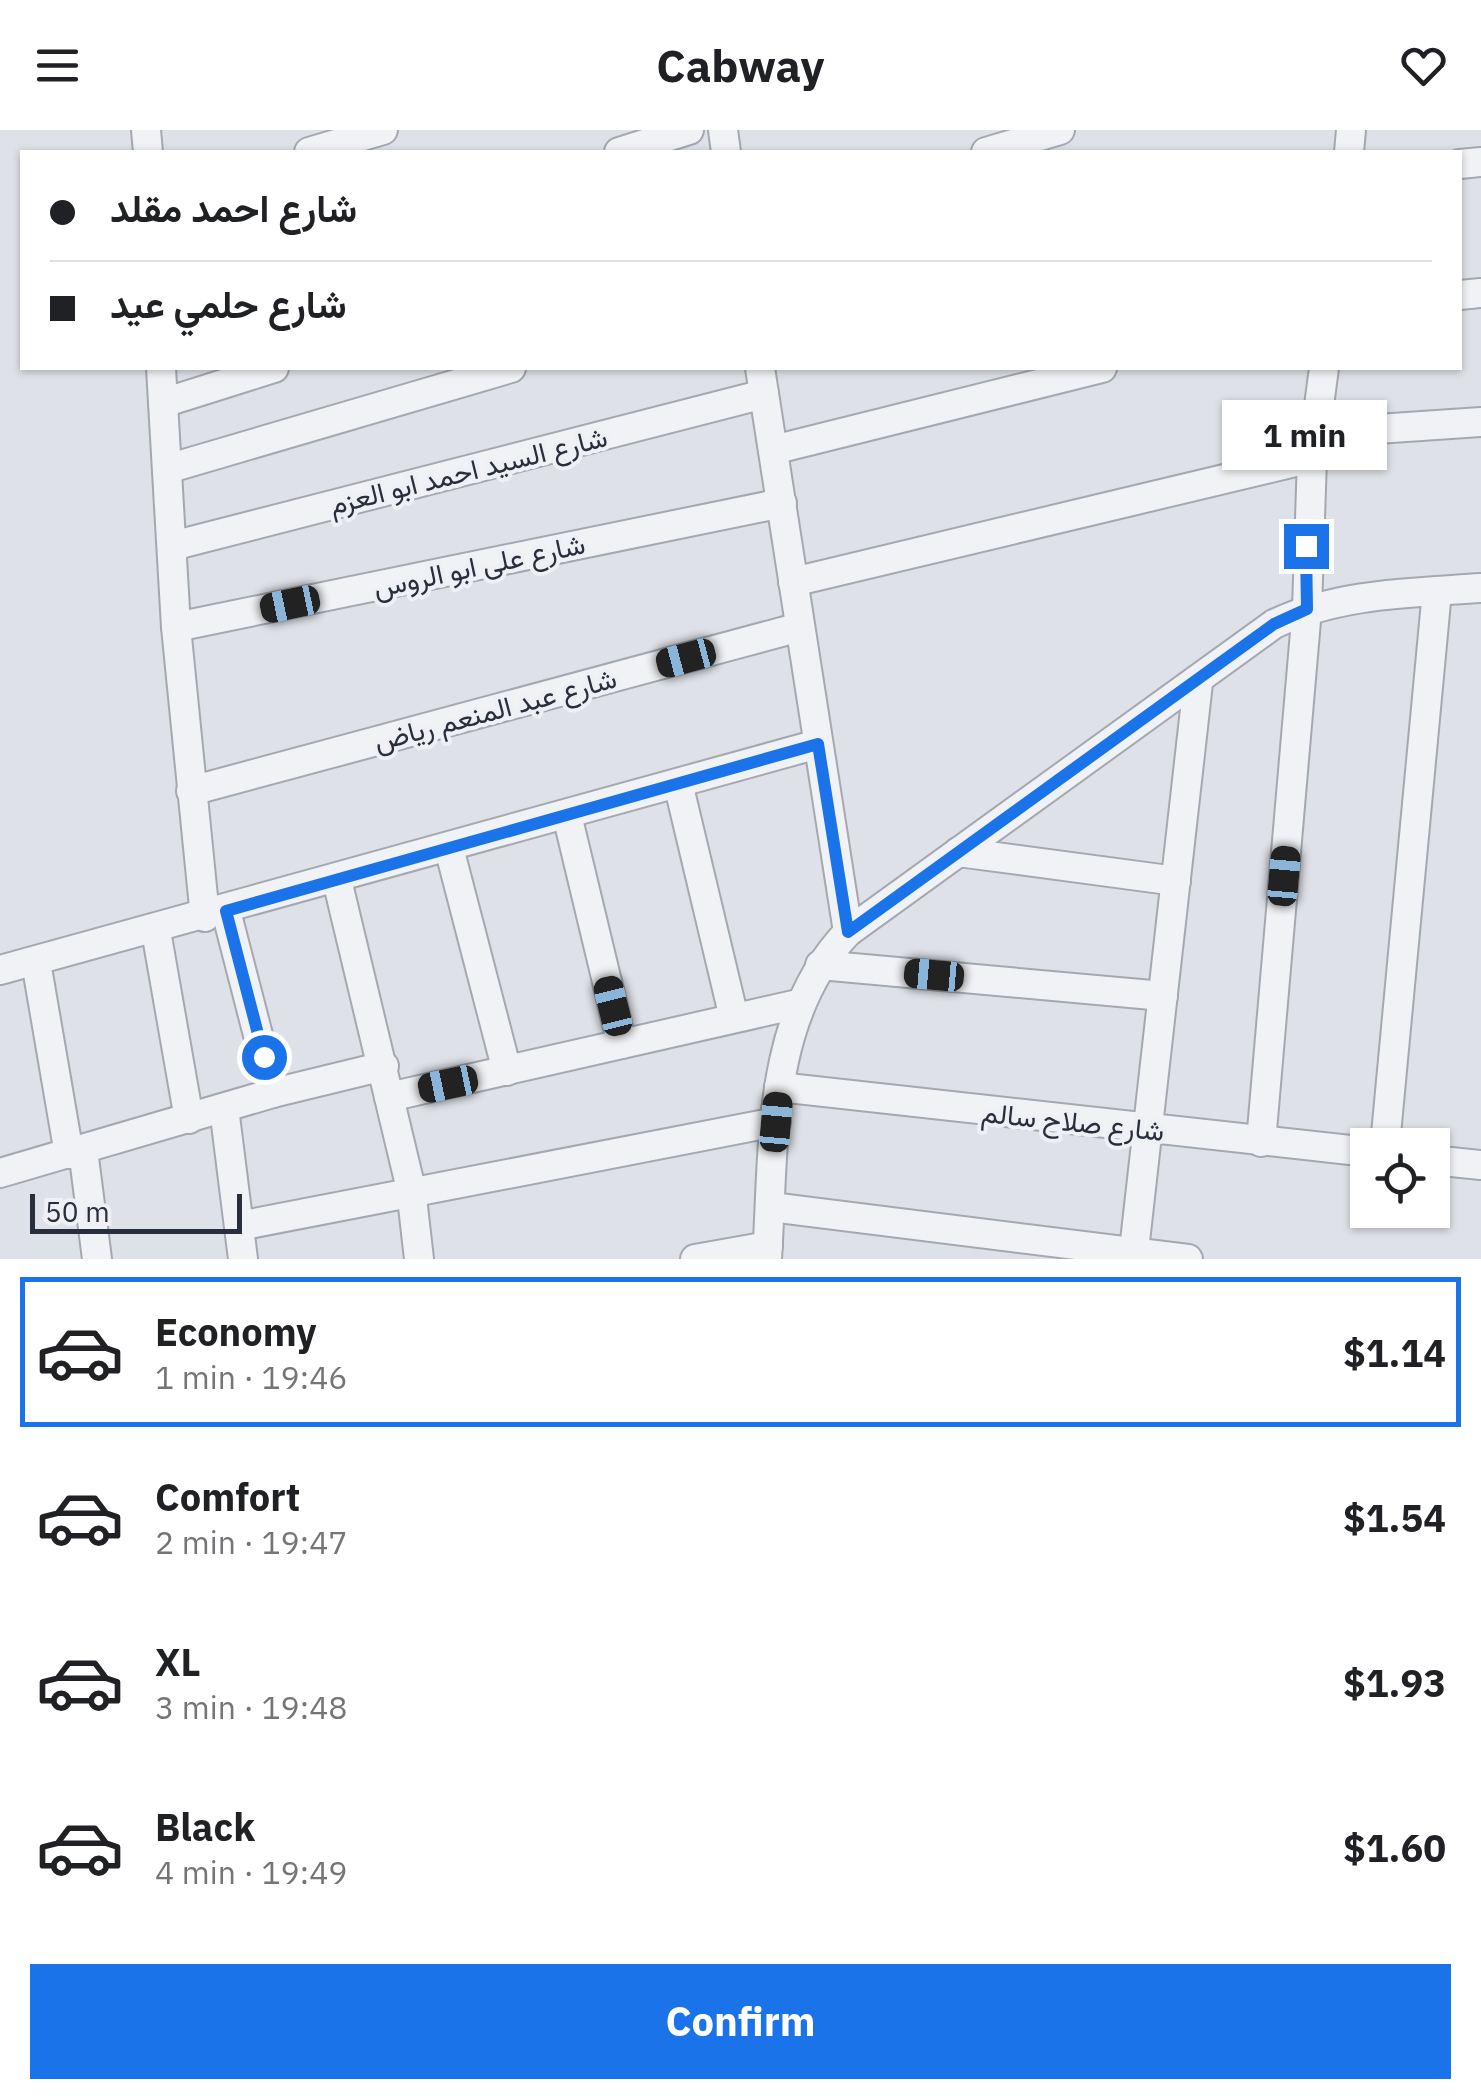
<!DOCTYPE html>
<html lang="en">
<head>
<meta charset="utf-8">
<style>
	:root { --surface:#fff; --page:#f6f6f6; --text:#202124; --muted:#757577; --line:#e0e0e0; --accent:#1a73e8 }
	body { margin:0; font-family:"IBM Plex Sans",Vazirmatn,sans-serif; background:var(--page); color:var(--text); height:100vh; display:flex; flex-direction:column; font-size:38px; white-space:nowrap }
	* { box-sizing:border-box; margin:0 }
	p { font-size:32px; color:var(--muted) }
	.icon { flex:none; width:55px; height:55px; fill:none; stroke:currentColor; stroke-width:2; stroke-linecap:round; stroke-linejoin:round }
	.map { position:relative; height:1129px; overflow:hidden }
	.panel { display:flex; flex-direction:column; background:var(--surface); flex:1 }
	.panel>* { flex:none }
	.banner { position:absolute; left:20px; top:20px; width:1442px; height:220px; border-radius:0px; box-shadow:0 2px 8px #0004; display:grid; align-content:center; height:220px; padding:0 30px; background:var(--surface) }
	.controls { position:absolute; left:1350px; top:998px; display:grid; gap:20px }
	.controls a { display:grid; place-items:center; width:100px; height:100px; border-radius:0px; background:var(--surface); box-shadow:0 2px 8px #0004; font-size:50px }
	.scale { position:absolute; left:30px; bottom:25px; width:212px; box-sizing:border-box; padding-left:10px; border:5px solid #292e3d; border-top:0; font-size:28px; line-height:35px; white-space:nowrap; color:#292e3d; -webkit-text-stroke:8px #eef0f5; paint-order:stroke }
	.end { position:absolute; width:45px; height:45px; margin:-22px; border:12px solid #1a73e8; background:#fff; box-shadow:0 0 0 5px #fff }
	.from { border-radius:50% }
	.bubble { position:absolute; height:70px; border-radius:0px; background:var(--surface); box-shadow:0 2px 8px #0004; font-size:32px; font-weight:800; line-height:70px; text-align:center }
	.car { position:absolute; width:30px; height:60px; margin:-30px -15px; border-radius:12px; box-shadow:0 0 8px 2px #0007; background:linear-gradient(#222 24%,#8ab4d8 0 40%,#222 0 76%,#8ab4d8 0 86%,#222 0) }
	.banner b { display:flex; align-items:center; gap:35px; height:95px; font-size:38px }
	.banner b+b { border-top:2px solid var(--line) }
	.banner i { width:25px; height:25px; background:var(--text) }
	ul { padding:18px 0 0; list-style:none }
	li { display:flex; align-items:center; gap:30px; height:150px; margin:0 20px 15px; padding:0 10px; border:5px solid transparent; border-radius:0px }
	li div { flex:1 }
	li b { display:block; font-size:38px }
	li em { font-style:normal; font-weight:800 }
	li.current { border-color:var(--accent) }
	li>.icon { width:90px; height:90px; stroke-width:1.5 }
	.primary-button { display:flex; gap:20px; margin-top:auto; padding:20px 30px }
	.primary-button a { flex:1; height:115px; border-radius:0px; background:var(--accent); color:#fff; font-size:40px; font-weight:800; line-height:115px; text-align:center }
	header { display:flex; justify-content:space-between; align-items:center; height:130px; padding:0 30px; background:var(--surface); font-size:45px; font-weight:800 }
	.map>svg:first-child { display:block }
</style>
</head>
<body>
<header><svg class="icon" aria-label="menu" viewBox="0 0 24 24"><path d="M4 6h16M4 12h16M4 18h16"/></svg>Cabway<svg class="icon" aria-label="heart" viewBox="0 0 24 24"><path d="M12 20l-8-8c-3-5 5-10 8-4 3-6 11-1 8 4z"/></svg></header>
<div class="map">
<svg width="1481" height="1129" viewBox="0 0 1481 1129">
	<rect width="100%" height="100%" fill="#dee1e7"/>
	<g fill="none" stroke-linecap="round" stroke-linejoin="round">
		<g stroke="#a4a8b1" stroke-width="32">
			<g id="street">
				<path d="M146,0l2,22"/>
				<path d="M723,0l3,22"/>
				<path d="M309,22l74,-22"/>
				<path d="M619,22l70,-22"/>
				<path d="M986,22l74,-22"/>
				<path d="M1349,22l2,-22"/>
				<path d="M1460,34l21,-2"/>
				<path d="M1460,165l21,-2"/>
				<path d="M161,238l15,259 29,290"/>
				<path d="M760,238l88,564"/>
				<path d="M163,273l111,-35"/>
				<path d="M1318,303l163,-11"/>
				<path d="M773,320l329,-82"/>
				<path d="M167,339l344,-101"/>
				<path d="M172,416l592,-152"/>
				<path d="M793,452l519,-124"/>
				<path d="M176,497l606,-124"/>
				<path d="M678,653l56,235"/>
				<path d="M191,661l609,-164"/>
				<path d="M567,685l55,229"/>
				<path d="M449,718l58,223"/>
				<path d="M958,722l218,29"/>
				<path d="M337,750l74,309 8,70"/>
				<path d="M226,781l47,182"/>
				<path d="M156,801l33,188"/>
				<path d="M36,832l33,192"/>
				<path d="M820,835l343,31"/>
				<path d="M0,840l818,-226"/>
				<path d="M779,957l589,65"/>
				<path d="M389,967l409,-93"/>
				<path d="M224,978l19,151"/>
				<path d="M1261,1012l46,-533 5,-151 12,-90"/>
				<path d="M1385,1015l52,-554"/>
				<path d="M83,1020l14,109"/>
				<path d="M1432,1030l49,5"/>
				<path d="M0,1043l273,-80 111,-27"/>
				<path d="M771,1077l417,52"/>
				<path d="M239,1096l537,-104"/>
				<path d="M695,1129l73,-13"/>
				<path d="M767,1129c7,-111 -1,-242 81,-327l426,-308c65,-31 136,-31 207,-36"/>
				<path d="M1133,1129l65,-576"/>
			</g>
		</g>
		<use href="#street" stroke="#f1f2f5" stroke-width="28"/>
	</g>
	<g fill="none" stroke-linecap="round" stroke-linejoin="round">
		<path stroke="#1a73e8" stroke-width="12" d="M264,927l-38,-146 592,-167 30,188 426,-308 33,-15 -1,-63"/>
	</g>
	<g text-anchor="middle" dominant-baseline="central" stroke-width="8" stroke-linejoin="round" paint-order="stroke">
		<g font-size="28" fill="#292e3d" stroke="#eef0f5">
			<text transform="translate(468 340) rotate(-14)">شارع السيد احمد ابو العزم</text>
			<text transform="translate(479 435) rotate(-12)">شارع على ابو الروس</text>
			<text transform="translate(495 579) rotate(-15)">شارع عبد المنعم رياض</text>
			<text transform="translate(1073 991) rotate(6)">شارع صلاح سالم</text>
		</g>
	</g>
</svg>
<div class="controls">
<a><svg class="icon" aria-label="locate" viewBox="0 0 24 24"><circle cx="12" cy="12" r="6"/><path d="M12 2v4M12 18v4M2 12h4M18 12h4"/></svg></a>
</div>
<div class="scale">50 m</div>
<i class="end from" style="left:264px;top:927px"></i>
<i class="end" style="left:1306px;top:416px"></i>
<div class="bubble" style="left:1222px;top:270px;width:165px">1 min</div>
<i class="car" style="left:290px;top:474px;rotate:258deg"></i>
<i class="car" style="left:686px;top:528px;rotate:255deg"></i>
<i class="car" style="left:1284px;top:746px;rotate:5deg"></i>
<i class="car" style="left:934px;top:845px;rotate:275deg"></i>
<i class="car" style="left:613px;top:876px;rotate:346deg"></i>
<i class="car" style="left:448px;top:954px;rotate:258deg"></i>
<i class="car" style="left:776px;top:992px;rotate:5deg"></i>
<div class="banner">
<b><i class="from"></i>شارع احمد مقلد</b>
<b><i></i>شارع حلمي عيد</b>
</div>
</div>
<section class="panel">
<ul>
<li class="current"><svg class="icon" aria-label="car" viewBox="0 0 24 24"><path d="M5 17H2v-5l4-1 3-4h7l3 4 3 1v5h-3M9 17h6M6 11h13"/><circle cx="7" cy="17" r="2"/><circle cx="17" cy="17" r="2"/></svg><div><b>Economy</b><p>1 min · 19:46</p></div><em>$1.14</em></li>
<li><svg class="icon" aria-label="car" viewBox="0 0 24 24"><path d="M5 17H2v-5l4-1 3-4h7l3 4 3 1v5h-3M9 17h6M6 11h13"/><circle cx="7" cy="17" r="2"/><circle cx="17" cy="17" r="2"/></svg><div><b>Comfort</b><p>2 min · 19:47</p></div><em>$1.54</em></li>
<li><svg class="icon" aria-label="car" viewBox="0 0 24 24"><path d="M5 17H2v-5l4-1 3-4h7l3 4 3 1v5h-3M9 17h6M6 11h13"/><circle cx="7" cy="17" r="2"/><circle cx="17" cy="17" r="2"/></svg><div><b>XL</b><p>3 min · 19:48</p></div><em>$1.93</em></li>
<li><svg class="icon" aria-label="car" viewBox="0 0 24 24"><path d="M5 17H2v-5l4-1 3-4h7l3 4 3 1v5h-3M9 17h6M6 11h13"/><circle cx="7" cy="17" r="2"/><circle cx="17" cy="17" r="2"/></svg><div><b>Black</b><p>4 min · 19:49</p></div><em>$1.60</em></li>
</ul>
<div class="primary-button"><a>Confirm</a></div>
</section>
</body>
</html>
